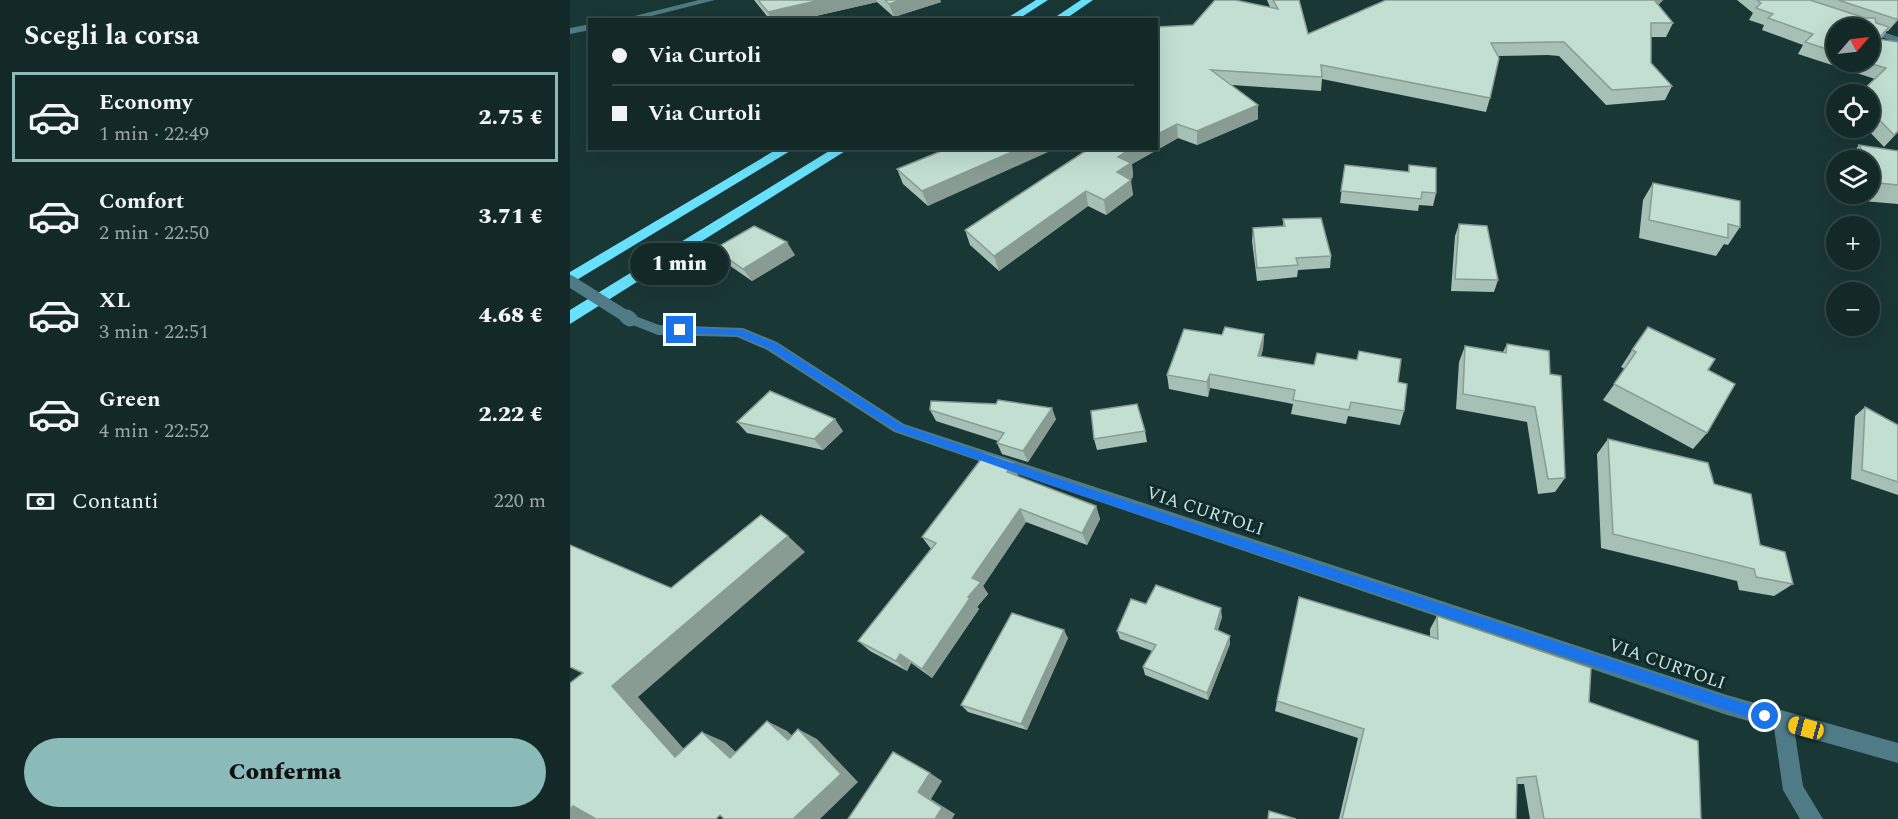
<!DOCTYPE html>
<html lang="it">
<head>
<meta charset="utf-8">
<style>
	:root { --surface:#132928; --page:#203534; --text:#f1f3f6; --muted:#9da6a8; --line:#324545; --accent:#8bbbb9 }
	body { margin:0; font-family:Spectral,serif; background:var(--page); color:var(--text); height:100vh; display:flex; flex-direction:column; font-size:22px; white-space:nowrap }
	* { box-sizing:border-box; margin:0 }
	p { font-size:20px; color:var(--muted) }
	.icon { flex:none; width:33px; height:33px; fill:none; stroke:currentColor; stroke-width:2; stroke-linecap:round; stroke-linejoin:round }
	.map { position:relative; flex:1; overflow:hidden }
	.side { display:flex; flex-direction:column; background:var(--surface); width:570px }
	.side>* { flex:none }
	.banner { position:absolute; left:18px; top:18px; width:570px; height:132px; border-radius:0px; box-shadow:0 6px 24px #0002,0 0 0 2px var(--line); display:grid; align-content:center; height:132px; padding:0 24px; background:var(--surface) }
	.needle { width:39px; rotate:62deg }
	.tools { position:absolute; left:1256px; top:18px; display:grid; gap:12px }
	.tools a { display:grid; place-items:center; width:54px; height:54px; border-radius:50%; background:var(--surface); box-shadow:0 6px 24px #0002,0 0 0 2px var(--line); font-size:30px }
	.end { position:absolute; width:27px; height:27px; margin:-14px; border:8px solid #1a73e8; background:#fff; box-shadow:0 0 0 3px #fff }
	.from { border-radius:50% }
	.bubble { position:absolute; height:42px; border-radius:21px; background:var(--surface); box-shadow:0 6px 24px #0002,0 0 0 2px var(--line); font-size:20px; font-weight:800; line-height:42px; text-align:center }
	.car { position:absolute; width:18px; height:36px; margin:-18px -9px; border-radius:8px; box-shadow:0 0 4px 2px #0007; background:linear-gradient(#f5c518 24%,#345 0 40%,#f5c518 0 76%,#345 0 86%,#f5c518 0) }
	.banner b { display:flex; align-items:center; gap:21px; height:57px; font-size:22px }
	.banner b+b { border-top:2px solid var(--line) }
	.banner i { width:15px; height:15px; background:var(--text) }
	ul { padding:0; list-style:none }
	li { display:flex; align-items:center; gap:18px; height:90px; margin:0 12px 9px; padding:0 12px; border:3px solid transparent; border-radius:0px }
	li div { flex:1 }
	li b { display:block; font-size:22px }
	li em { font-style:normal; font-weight:800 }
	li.on { border-color:var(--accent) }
	li>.icon { width:54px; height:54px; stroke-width:1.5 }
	h2 { padding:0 24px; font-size:27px; line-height:72px }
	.pay { display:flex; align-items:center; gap:15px; height:66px; padding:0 24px; font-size:22px }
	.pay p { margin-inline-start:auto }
	.action { display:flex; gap:12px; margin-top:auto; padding:12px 24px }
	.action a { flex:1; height:69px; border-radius:36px; background:var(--accent); color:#111; font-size:24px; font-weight:800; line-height:69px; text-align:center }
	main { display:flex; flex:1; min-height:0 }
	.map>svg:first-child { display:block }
</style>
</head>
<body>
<main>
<section class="side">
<h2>Scegli la corsa</h2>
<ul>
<li class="on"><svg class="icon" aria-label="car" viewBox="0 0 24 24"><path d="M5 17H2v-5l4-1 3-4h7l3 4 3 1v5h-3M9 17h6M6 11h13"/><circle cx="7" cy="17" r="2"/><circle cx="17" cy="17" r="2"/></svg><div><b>Economy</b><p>1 min · 22:49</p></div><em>2.75 €</em></li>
<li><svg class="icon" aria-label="car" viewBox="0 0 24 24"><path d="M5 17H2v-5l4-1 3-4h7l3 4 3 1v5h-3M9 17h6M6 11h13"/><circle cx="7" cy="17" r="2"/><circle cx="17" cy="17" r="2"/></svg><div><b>Comfort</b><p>2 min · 22:50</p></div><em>3.71 €</em></li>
<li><svg class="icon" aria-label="car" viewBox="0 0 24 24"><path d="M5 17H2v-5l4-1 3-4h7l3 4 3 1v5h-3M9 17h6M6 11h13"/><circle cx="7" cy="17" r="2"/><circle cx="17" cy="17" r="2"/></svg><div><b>XL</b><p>3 min · 22:51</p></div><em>4.68 €</em></li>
<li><svg class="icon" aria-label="car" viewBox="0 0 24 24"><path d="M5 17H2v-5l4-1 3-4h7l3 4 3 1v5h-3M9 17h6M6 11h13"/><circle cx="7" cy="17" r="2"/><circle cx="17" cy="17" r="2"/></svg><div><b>Green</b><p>4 min · 22:52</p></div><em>2.22 €</em></li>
</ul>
<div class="pay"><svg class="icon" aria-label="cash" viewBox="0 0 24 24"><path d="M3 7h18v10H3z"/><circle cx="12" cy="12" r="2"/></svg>Contanti<p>220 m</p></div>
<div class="action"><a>Conferma</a></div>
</section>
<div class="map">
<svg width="1328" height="819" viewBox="0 0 1328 819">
	<rect width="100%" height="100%" fill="#193735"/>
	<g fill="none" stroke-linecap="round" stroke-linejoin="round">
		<g fill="#4f7b86" fill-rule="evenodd">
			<path d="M129,0h16l-79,20h-18z"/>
			<path d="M20,24v6l-20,4v-6z"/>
			<path d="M1299,27l29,10v6l-29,-10v-5h-4z"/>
			<path d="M60,314l29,11 84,3 34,14 127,82 823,271 171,48v20l-103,-29 8,52 20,33h-23l-17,-29 -9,-62 -47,-13 -833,-283 -127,-82 -30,-13 -79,-2 -33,-13 -2,-3 2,-3z"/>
		</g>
		<g fill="#69e1fd" fill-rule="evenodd">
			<path d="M466,0h12l-31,20h-13z"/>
			<path d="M511,0h12l-29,20h-13z"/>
			<path d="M209,148h16l-225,136v-12z"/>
			<path d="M264,148h16l-280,176v-14z"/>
		</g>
		<path stroke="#4f7b86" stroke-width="12" d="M0,281l60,38"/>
		<path stroke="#4f7b86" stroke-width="15" d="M57,317l3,2"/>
	</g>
	<g fill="#a7c0b5" fill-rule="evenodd">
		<path d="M184,0h186l1,2 -47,15 -17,-15 -79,18h-28z"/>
		<path d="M697,0h32l9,34 355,-34 -5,5 15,18 -7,14h-15v26l21,23 -7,14 -59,5 -47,-49 -11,-1 -50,1 -8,42 -4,14 -164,-33 -1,12 -89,-6 26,20v14l-61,26 -19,-7 -46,26 1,13 -3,3 3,15 -27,20 -18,-9 -89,65 -29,-26 -5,-15 191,-82 37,-123 77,-18z"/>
		<path d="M1167,0h161v20l-10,11h-1l-7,9 18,92 -14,15 -18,-19h3v-34l6,-15 -77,-25 5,-9 -41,-15 2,-5 -15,-5 4,-7zM1266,28l33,34h-33z"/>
		<path d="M1289,145l39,6v53l-35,-3 -4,-7h10v-34h-22z"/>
		<path d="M379,148l-21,58 -25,-22 -6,-15z"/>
		<path d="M775,165l63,7 1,-7 27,28 -3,13 -14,-1 -1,6 -78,-8z"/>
		<path d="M1083,183l87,44 -12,18 -4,-1 -8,12 -77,-18 4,-38z"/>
		<path d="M713,219l48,37 -1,12 -32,2 -1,7 -40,4 -5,-40 1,-13 30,-2z"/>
		<path d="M889,224l39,56 -4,12 -43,-1 4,-55z"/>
		<path d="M144,249l81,6 -43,26 -29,-20z"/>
		<path d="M694,334l-1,15 -2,7 137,26 6,29 -4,14 -52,-9 -2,8 -55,-10 2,-10 -83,-16 -2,9 -39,-8 -2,-14 55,-40z"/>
		<path d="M937,344l43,30 15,104 -10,14 -17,2 -11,-72 -71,-13 3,-47 6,-16 38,6z"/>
		<path d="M1062,350l76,20 -1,63 -14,16 -90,-49 22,-31 -4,-2z"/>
		<path d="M1295,407l33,18v70l-47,-16 4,-63z"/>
		<path d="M360,410l126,9 -28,43 -26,-8 -5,-11 1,-2 -62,-20z"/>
		<path d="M167,422l106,9 -20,19 -76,-17z"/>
		<path d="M575,431l2,11 -50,8 -3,-11z"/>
		<path d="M1038,439l106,45 46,61 33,39 -19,12 -35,-6 -2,-9 -136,-33 -4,-94z"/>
		<path d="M449,477l77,29 4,13 -13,26 -61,-23 -43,64 5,8 -11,13 2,2 -47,69 -21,-15 -4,8 -37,-20 -12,-10 73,-92 -9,-12z"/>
		<path d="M576,604l76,13 -4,13 12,14 -22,56 -63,-25 -2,-8 9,-16 -32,-12 -3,-8z"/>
		<path d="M867,616l152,86 112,117h-171l-6,-35h-7l-1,35h-177l19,-81 -83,-27 2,-10 153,-64v-8z"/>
		<path d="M498,638l-41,92 -59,-18 -7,-7z"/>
	</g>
	<g fill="#889c93">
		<path d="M250,0h56l1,2 -79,18h-27l-3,-8z"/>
		<path d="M331,0h39l1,2 -47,15 -5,-13z"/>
		<path d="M1086,0h7l-14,14z"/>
		<path d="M1328,18v2l-10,11z"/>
		<path d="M688,105v14l-61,26v-14z"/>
		<path d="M607,124l1,14 -46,26 1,13 -14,10 -2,-15 1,-15 14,-9h24v-13z"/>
		<path d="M451,148h36l-129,58 -6,-15z"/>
		<path d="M561,180l2,15 -27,20 -2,-15z"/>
		<path d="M516,191l2,15 -89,65 -5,-15z"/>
		<path d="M217,242l8,13 -43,26 -9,-12z"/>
		<path d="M694,334l-1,15 -6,21 1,-14z"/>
		<path d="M640,374v14l-2,9 -1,-15z"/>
		<path d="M482,408l4,11 -28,43 -5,-11z"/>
		<path d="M265,419l8,12 -20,19 -9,-11z"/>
		<path d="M443,463l6,14 -12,-5z"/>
		<path d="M526,506l4,13 -13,26 -5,-12z"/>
		<path d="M450,509l6,13 -43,64 5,8 -11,13 2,2 -47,69 -10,-9 46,-72 4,-19z"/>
		<path d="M218,536l17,16 -167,145 61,69 -24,-9 -63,-71z"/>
		<path d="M651,608l1,9 -7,20v-8z"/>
		<path d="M494,630l4,8 -41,92 -6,-6z"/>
		<path d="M660,636v8l-22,56 -1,-7z"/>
		<path d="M330,654l11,9 -4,8 -11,-10z"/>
		<path d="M197,721l20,10 20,18 -19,-9z"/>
		<path d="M228,729l19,10 41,43 -38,37h-27z"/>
		<path d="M132,732l23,10 27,25 -22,-9z"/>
		<path d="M360,773l12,8 -11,18 24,15 -3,5h-17l-17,-27z"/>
		<path d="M3,806l23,13h-26v-10z"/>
	</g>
	<g fill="#c2dfd2" stroke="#889c93" stroke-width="1.5">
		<path d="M188,0h62l-52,12z"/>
		<path d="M315,0h16l-12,4z"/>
		<path d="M645,0h20l43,9 -5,-9h26l9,34 78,-34h270l-1,1 18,22h-22v40l21,23 -60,4 -48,-48h-11l-62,1 8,15 -9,40 -169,-33 1,12 -111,-7 47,35 -61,26 -20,-7 -21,11v-108l37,-2z"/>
		<path d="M1187,0h53l55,18h10l1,5 13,4 -11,12 20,3v89l-4,4 -25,-26v-15h-10l27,-26 -20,-6h3v-34h-33v24l-31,-10 8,-8 -45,-16 5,-4 -17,-6 5,-5z"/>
		<path d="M1268,0h60v18l-2,1z"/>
		<path d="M1289,145l39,6v34l-20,-2 -9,-18v-5h-2z"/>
		<path d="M379,148h72l-99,43 -25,-22z"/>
		<path d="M520,148h42l-14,9 13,6 -14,9 14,8 -27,20 -18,-9 -92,65 -29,-26z"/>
		<path d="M775,165l64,7v-7l27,3v25l-14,-1 -1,7 -80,-8z"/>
		<path d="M1083,183l87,18v26l-12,-3v14l-79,-18z"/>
		<path d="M751,218l10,38 -35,2 2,7 -41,3 -4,-40 32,-2 -2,-7z"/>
		<path d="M889,224l28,2 11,54 -43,-1z"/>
		<path d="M184,226l33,16 -44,27 -29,-20z"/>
		<path d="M655,327l39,7 -6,22 56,9 3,-12 40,7 2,-9 42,8 -3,23 9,2 -3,27 -53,-9 -2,8 -56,-10 2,-10 -85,-16 -3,8 -40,-7 17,-46 38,6z"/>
		<path d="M1078,327l67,32 -7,11 27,14 -28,49 -93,-49 22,-32 -4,-2z"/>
		<path d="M937,344l42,7 1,23 11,2 4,102 -17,1 -13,-72 -72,-13 2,-48 41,7z"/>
		<path d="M200,391l65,28 -21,20 -77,-17z"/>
		<path d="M428,400l54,8 -29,43 -26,-8 7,-10 -74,-23 1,-9 65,3z"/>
		<path d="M567,404l8,27 -51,8 -3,-28z"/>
		<path d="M1295,407l33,18v57l-36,-12z"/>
		<path d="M1038,439l100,24 6,21 37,10 9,51 25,7 8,32 -37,-7 -2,-8 -141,-35z"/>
		<path d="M415,454l28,9 -6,9 89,34 -14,27 -62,-24 -48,69 9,4 -13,15 2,1 -48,71 -22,-15 -4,7 -38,-20 78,-98 -14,-6z"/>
		<path d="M191,515l27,21 -176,150 63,71 27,-25 28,26 37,-37 21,19 10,-11 43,45 -48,45h-69l-4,-4 -4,4h-120l-23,-13 -3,3v-126l13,-10 -13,-6v-122l101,43z"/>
		<path d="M586,585l65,23 -6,21 15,7 -23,57 -64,-26 13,-22 -39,-14 14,-32 15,5z"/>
		<path d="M729,597l139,42 -1,-23 154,52 -2,34 109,39 3,78h-157l-8,-43 -19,2 -1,41h-174l22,-90 -87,-28z"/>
		<path d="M442,613l52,17 -43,94 -60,-19z"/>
		<path d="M323,752l37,21 -12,19 24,16 -7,11h-87z"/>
		<path d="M699,811l27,8h-28z"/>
	</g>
	<path fill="#1a73e8" d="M110,327l62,3 33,13 127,82 139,48 724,237 4,2 2,4 -2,5 -4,2 -724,-241 -146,-52 -127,-82 -31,-13 -60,-2v-5z"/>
	<g text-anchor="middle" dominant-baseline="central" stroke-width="6" stroke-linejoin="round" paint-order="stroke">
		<g font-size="18" fill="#d1e1e0" stroke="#0e2c2b">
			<text transform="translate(635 511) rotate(18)">VIA CURTOLI</text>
			<text transform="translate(1097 664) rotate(19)">VIA CURTOLI</text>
		</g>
	</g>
</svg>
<div class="tools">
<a><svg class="needle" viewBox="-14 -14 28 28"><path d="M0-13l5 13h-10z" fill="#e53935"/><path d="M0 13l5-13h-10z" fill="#9da6a8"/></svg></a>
<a><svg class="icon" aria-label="locate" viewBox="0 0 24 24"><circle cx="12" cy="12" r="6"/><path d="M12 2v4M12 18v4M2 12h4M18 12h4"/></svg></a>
<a><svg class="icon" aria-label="layers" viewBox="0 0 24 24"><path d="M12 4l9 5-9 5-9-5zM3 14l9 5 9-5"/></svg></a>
<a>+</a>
<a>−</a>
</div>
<i class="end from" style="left:1195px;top:716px"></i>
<i class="end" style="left:110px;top:330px"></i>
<div class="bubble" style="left:60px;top:243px;width:99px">1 min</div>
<i class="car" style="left:1236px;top:728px;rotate:285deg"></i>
<div class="banner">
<b><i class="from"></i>Via Curtoli</b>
<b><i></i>Via Curtoli</b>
</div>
</div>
</main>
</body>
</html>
